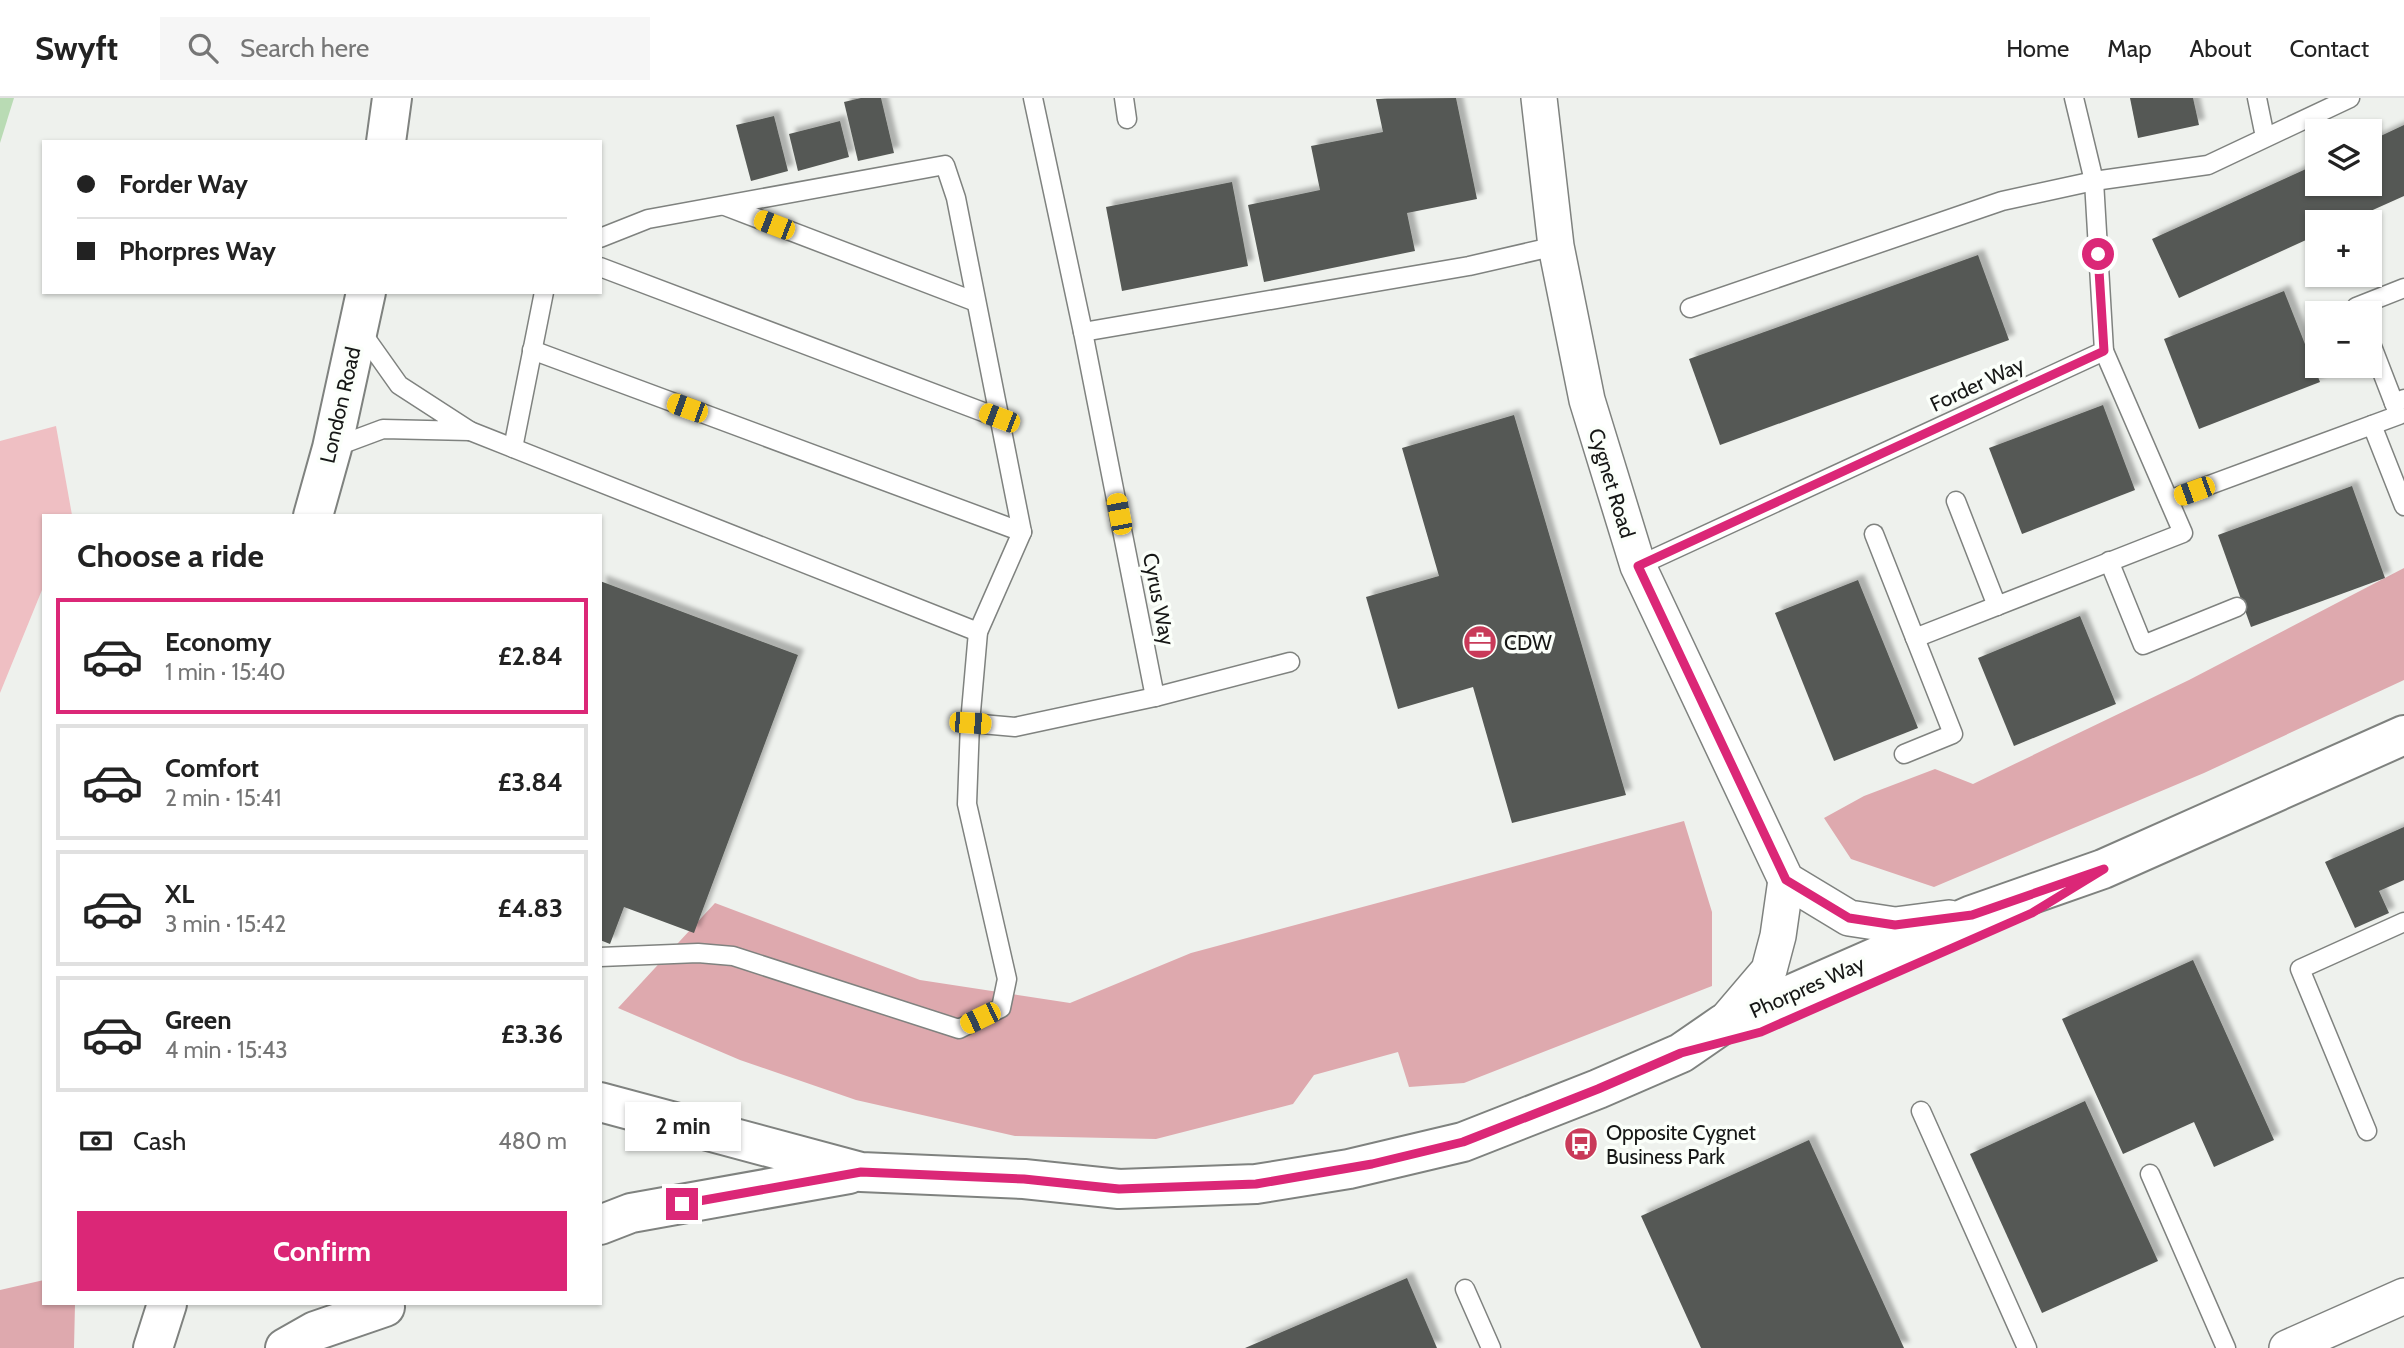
<!DOCTYPE html>
<html lang="en">
<head>
<meta charset="utf-8">
<style>
	:root { --surface:#fff; --page:#f6f6f6; --text:#222; --muted:#767676; --line:#e0e0e0; --accent:#db2777 }
	body { margin:0; font-family:Cabin,sans-serif; background:var(--page); color:var(--text); height:100vh; display:flex; flex-direction:column; font-size:26px; white-space:nowrap }
	* { box-sizing:border-box; margin:0 }
	p { font-size:23px; color:var(--muted) }
	.icon { flex:none; width:38px; height:38px; fill:none; stroke:currentColor; stroke-width:2; stroke-linecap:round; stroke-linejoin:round }
	.map { position:relative; flex:1; overflow:hidden }
	.sheet { position:absolute; left:42px; top:416px; width:560px; height:791px; display:flex; flex-direction:column; background:var(--surface); border-radius:0px; box-shadow:0 2px 5px #0004 }
	.sheet>* { flex:none }
	.hud { position:absolute; left:42px; top:42px; width:560px; height:154px; border-radius:0px; box-shadow:0 2px 5px #0004; display:grid; align-content:center; height:154px; padding:0 35px; background:var(--surface) }
	.tools { position:absolute; left:2305px; top:21px; display:grid; gap:14px }
	.tools a { display:grid; place-items:center; width:77px; height:77px; border-radius:0px; background:var(--surface); box-shadow:0 2px 5px #0004; font-size:35px }
	.end { position:absolute; width:32px; height:32px; margin:-16px; border:9px solid #db2777; background:#fff; box-shadow:0 0 0 4px #fff }
	.from { border-radius:50% }
	.bubble { position:absolute; height:49px; border-radius:0px; background:var(--surface); box-shadow:0 2px 5px #0004; font-size:23px; font-weight:700; line-height:49px; text-align:center }
	.car { position:absolute; width:21px; height:42px; margin:-21px -10px; border-radius:9px; box-shadow:0 0 5px 2px #0007; background:linear-gradient(#f5c518 24%,#345 0 40%,#f5c518 0 76%,#345 0 86%,#f5c518 0) }
	.hud b { display:flex; align-items:center; gap:24px; height:66px; font-size:26px }
	.hud b+b { border-top:2px solid var(--line) }
	.hud i { width:18px; height:18px; background:var(--text) }
	ul { padding:0; list-style:none }
	li { display:flex; align-items:center; gap:21px; height:116px; margin:0 14px 10px; padding:0 21px; border:4px solid var(--line); border-radius:0px }
	li div { flex:1 }
	li b { display:block; font-size:26px }
	li em { font-style:normal; font-weight:700 }
	li.current { border-color:var(--accent) }
	li>.icon { width:63px; height:63px; stroke-width:1.5 }
	h2 { padding:0 35px; font-size:32px; line-height:84px }
	.pay { display:flex; align-items:center; gap:18px; height:77px; padding:0 35px; font-size:26px }
	.pay p { margin-inline-start:auto }
	.action { display:flex; gap:14px; margin-top:auto; padding:14px 35px }
	.action a { flex:1; height:80px; border-radius:0px; background:var(--accent); color:#fff; font-size:28px; font-weight:700; line-height:80px; text-align:center }
	header { display:flex; align-items:center; gap:42px; box-sizing:border-box; height:98px; padding:0 35px; background:var(--surface); border-bottom:2px solid var(--line) }
	header strong { font-size:33px }
	nav { display:flex; gap:38px; margin-inline-start:auto; font-size:24px }
	.search { width:490px; height:63px; background:var(--page); display:flex; align-items:center; gap:18px; box-sizing:border-box; padding:0 24px; border-radius:0px; color:var(--muted); font-size:26px }
	.map>svg:first-child { display:block }
</style>
</head>
<body>
<header>
<strong>Swyft</strong>
<div class="search"><svg class="icon" aria-label="search" viewBox="0 0 24 24"><circle cx="10" cy="10" r="6"/><path d="M15 15l6 6"/></svg>Search here</div>
<nav><a>Home</a><a>Map</a><a>About</a><a>Contact</a></nav>
</header>
<div class="map">
<svg width="2404" height="1250" viewBox="0 0 2404 1250">
	<defs>
		<filter id="shadow"><feDropShadow dx="6" dy="-6" stdDeviation="2" flood-color="#0004"/></filter>
	</defs>
	<rect width="100%" height="100%" fill="#eef1ed"/>
	<path fill="#efbfc3" d="M56,328l16,89 -28,1v69l-44,108v-252z"/>
	<g fill="#dea9ae">
		<path d="M2404,470v112l-200,93 -270,114 -83,-28 -27,-41 40,-22 71,-27 38,15 216,-104z"/>
		<path d="M1684,723l28,91v74l-248,97 -55,4 -11,-35 -84,23 -21,29 -137,35 -141,-3 -159,-36 -116,-40 -122,-52 97,-105 205,77 150,23 121,-50z"/>
		<path d="M44,1182v24h31l-1,44h-74v-58z"/>
	</g>
	<path fill="#b9dbb4" d="M0,0h14l-14,45z"/>
	<g fill="#555854" filter="url(#shadow)">
		<path d="M861,0h20l13,55 -36,8 -14,-59z"/>
		<path d="M1456,0l21,101 -70,14 8,38 -151,31 -16,-77 72,-15 -9,-44 72,-14 -7,-33z"/>
		<path d="M2130,0h63l6,27 -61,13z"/>
		<path d="M774,18l14,55 -37,10 -15,-56z"/>
		<path d="M840,23l9,36 -51,14 -9,-37z"/>
		<path d="M2404,27v71l-58,26h-29v13l-138,63 -27,-59 165,-75v20h53v-43z"/>
		<path d="M1232,84l16,84 -126,25 -16,-84z"/>
		<path d="M1978,157l31,85 -289,105 -31,-86z"/>
		<path d="M2284,193l36,91 -121,47 -35,-90z"/>
		<path d="M2103,307l32,85 -113,44 -33,-86z"/>
		<path d="M1514,317l112,380 -114,28 -39,-136 -75,22 -32,-112 73,-21 -37,-128z"/>
		<path d="M2352,388l33,92 -134,49 -33,-92z"/>
		<path d="M1858,482l60,148 -84,33 -59,-148z"/>
		<path d="M600,483l198,74 -104,278 -70,-26 -14,37 -10,-4z"/>
		<path d="M2080,518l36,88 -102,42 -36,-88z"/>
		<path d="M2404,729v53l-25,11 10,22 -34,15 -30,-66z"/>
		<path d="M2193,862l81,180 -60,27 -20,-45 -71,32 -61,-135z"/>
		<path d="M2085,1003l73,160 -116,52 -72,-159z"/>
		<path d="M1809,1042l95,208h-203l-60,-132z"/>
		<path d="M1407,1180l30,70h-192z"/>
	</g>
	<g fill="none" stroke-linecap="round" stroke-linejoin="round">
		<g stroke="#7f827f" stroke-width="21">
			<g id="lane">
				<path d="M1033,0l50,234"/>
				<path d="M1124,0l3,21"/>
				<path d="M2257,0l8,39"/>
				<path d="M725,108l251,96"/>
				<path d="M600,140l48,-19 297,-54 11,33 66,334 -44,100 -8,91 -3,81 40,175 -6,29 -42,21 -226,-73 -35,-3 -98,4"/>
				<path d="M600,169l399,151"/>
				<path d="M1690,210l312,-107 92,-20 114,-16 142,-67"/>
				<path d="M2358,215l-2,-6 48,-19"/>
				<path d="M2370,243l24,62"/>
				<path d="M532,252l490,182"/>
				<path d="M2372,327l32,81"/>
				<path d="M470,333l508,201"/>
				<path d="M332,350l51,-19 87,2 -71,-46 -39,-55"/>
				<path d="M513,350l31,-156"/>
				<path d="M2169,402l230,-85 -5,-12 10,-4"/>
				<path d="M1956,403l41,105"/>
				<path d="M1874,436l41,104"/>
				<path d="M2109,463l34,84 94,-38"/>
				<path d="M1638,468l466,-215 -10,-170 -20,-83"/>
				<path d="M1290,564l-135,35 -72,-365 386,-66 87,-20"/>
				<path d="M970,625l45,4 140,-30"/>
				<path d="M1904,656l49,-20 -38,-96 268,-105 -79,-182"/>
				<path d="M1921,1013l106,237"/>
				<path d="M2367,1033l-67,-162 104,-47"/>
				<path d="M2150,1076l76,174"/>
				<path d="M1465,1191l26,59"/>
			</g>
		</g>
		<g stroke="#7f827f" stroke-width="38">
			<g id="street">
				<path d="M1539,0l17,148 31,154 51,166 148,314 63,38 46,7 54,-7"/>
				<path d="M1723,926l46,-54 9,-34 8,-56"/>
				<path d="M2287,1250l117,-52"/>
			</g>
		</g>
		<g stroke="#7f827f" stroke-width="42">
			<g id="secondary">
				<path d="M600,1004l261,70 163,7 95,10 137,-5 93,-15 114,-27 135,-53 83,-36 42,-29 249,-109 131,-46 301,-134"/>
				<path d="M600,1127l31,-12 218,-39"/>
			</g>
		</g>
		<g stroke="#7f827f" stroke-width="42">
			<g id="primary">
				<path d="M386,44l6,-44"/>
				<path d="M313,418l19,-68 34,-156"/>
				<path d="M153,1250l14,-44"/>
				<path d="M285,1250l30,-17 70,-24"/>
			</g>
		</g>
		<use href="#lane" stroke="#fff" stroke-width="18"/>
		<use href="#street" stroke="#fff" stroke-width="35"/>
		<use href="#secondary" stroke="#fff" stroke-width="38"/>
		<use href="#primary" stroke="#fff" stroke-width="38"/>
	</g>
	<g fill="none" stroke-linecap="round" stroke-linejoin="round">
		<path stroke="#db2777" stroke-width="9" d="M682,1106l179,-32 163,7 95,10 137,-5 116,-20 91,-22 135,-53 83,-36 80,-21 271,-119 72,-44 -132,46 -77,10 -46,-7 -63,-38 -148,-314 466,-215 -6,-97"/>
	</g>
	<defs>
		<g id="office-disc" transform="scale(1.75)"><circle r="9.5" fill="#c93a59" stroke="#fbfffa"/><path d="M-6-3h4V-5.5h4V-3h4V5H-6ZM-1-4.5V-3h2v-1.5ZM-6 0V1H6V0Z" fill="#fff"/></g>
		<g id="bus-disc" transform="scale(1.75)"><circle r="9.5" fill="#c93a59" stroke="#fbfffa"/><path d="M-5-6H5V4H4V6H2V4H-2V6H-4V4H-5ZM-3.5-4V0h7V-4ZM-3.5 1.2v1.5H-2V1.2ZM2 1.2v1.5H3.5V1.2Z" fill="#fff"/></g>
	</defs>
	<g fill-rule="evenodd">
		<use href="#office-disc" x="1480" y="544"/>
		<use href="#bus-disc" x="1581" y="1046"/>
	</g>
	<g text-anchor="middle" dominant-baseline="central" stroke-width="7" stroke-linejoin="round" paint-order="stroke">
		<g font-size="21" fill="#161716" stroke="#fbfffa">
			<text transform="translate(1977 286) rotate(-25)">Forder Way</text>
			<text transform="translate(340 307) rotate(-77)">London Road</text>
			<text transform="translate(1612 385) rotate(73)">Cygnet Road</text>
			<text transform="translate(1159 501) rotate(79)">Cyrus Way</text>
			<text transform="translate(1807 889) rotate(-24)">Phorpres Way</text>
		</g>
		<g font-size="21" fill="#161716" stroke="#fbfffa" text-anchor="start">
			<text x="1504" y="544">CDW</text>
			<text x="1606" y="1034">Opposite Cygnet<tspan x="1606" dy="24">Business Park</tspan></text>
		</g>
	</g>
</svg>
<div class="tools">
<a><svg class="icon" aria-label="layers" viewBox="0 0 24 24"><path d="M12 4l9 5-9 5-9-5zM3 14l9 5 9-5"/></svg></a>
<a>+</a>
<a>−</a>
</div>
<i class="end from" style="left:2098px;top:156px"></i>
<i class="end" style="left:682px;top:1106px"></i>
<div class="bubble" style="left:625px;top:1004px;width:116px">2 min</div>
<i class="car" style="left:774px;top:127px;rotate:291deg"></i>
<i class="car" style="left:687px;top:310px;rotate:290deg"></i>
<i class="car" style="left:999px;top:320px;rotate:291deg"></i>
<i class="car" style="left:2194px;top:393px;rotate:250deg"></i>
<i class="car" style="left:1119px;top:416px;rotate:349deg"></i>
<i class="car" style="left:970px;top:625px;rotate:94deg"></i>
<i class="car" style="left:980px;top:920px;rotate:244deg"></i>
<div class="hud">
<b><i class="from"></i>Forder Way</b>
<b><i></i>Phorpres Way</b>
</div>
<section class="sheet">
<h2>Choose a ride</h2>
<ul>
<li class="current"><svg class="icon" aria-label="car" viewBox="0 0 24 24"><path d="M5 17H2v-5l4-1 3-4h7l3 4 3 1v5h-3M9 17h6M6 11h13"/><circle cx="7" cy="17" r="2"/><circle cx="17" cy="17" r="2"/></svg><div><b>Economy</b><p>1 min · 15:40</p></div><em>£2.84</em></li>
<li><svg class="icon" aria-label="car" viewBox="0 0 24 24"><path d="M5 17H2v-5l4-1 3-4h7l3 4 3 1v5h-3M9 17h6M6 11h13"/><circle cx="7" cy="17" r="2"/><circle cx="17" cy="17" r="2"/></svg><div><b>Comfort</b><p>2 min · 15:41</p></div><em>£3.84</em></li>
<li><svg class="icon" aria-label="car" viewBox="0 0 24 24"><path d="M5 17H2v-5l4-1 3-4h7l3 4 3 1v5h-3M9 17h6M6 11h13"/><circle cx="7" cy="17" r="2"/><circle cx="17" cy="17" r="2"/></svg><div><b>XL</b><p>3 min · 15:42</p></div><em>£4.83</em></li>
<li><svg class="icon" aria-label="car" viewBox="0 0 24 24"><path d="M5 17H2v-5l4-1 3-4h7l3 4 3 1v5h-3M9 17h6M6 11h13"/><circle cx="7" cy="17" r="2"/><circle cx="17" cy="17" r="2"/></svg><div><b>Green</b><p>4 min · 15:43</p></div><em>£3.36</em></li>
</ul>
<div class="pay"><svg class="icon" aria-label="cash" viewBox="0 0 24 24"><path d="M3 7h18v10H3z"/><circle cx="12" cy="12" r="2"/></svg>Cash<p>480 m</p></div>
<div class="action"><a>Confirm</a></div>
</section>
</div>
</body>
</html>
